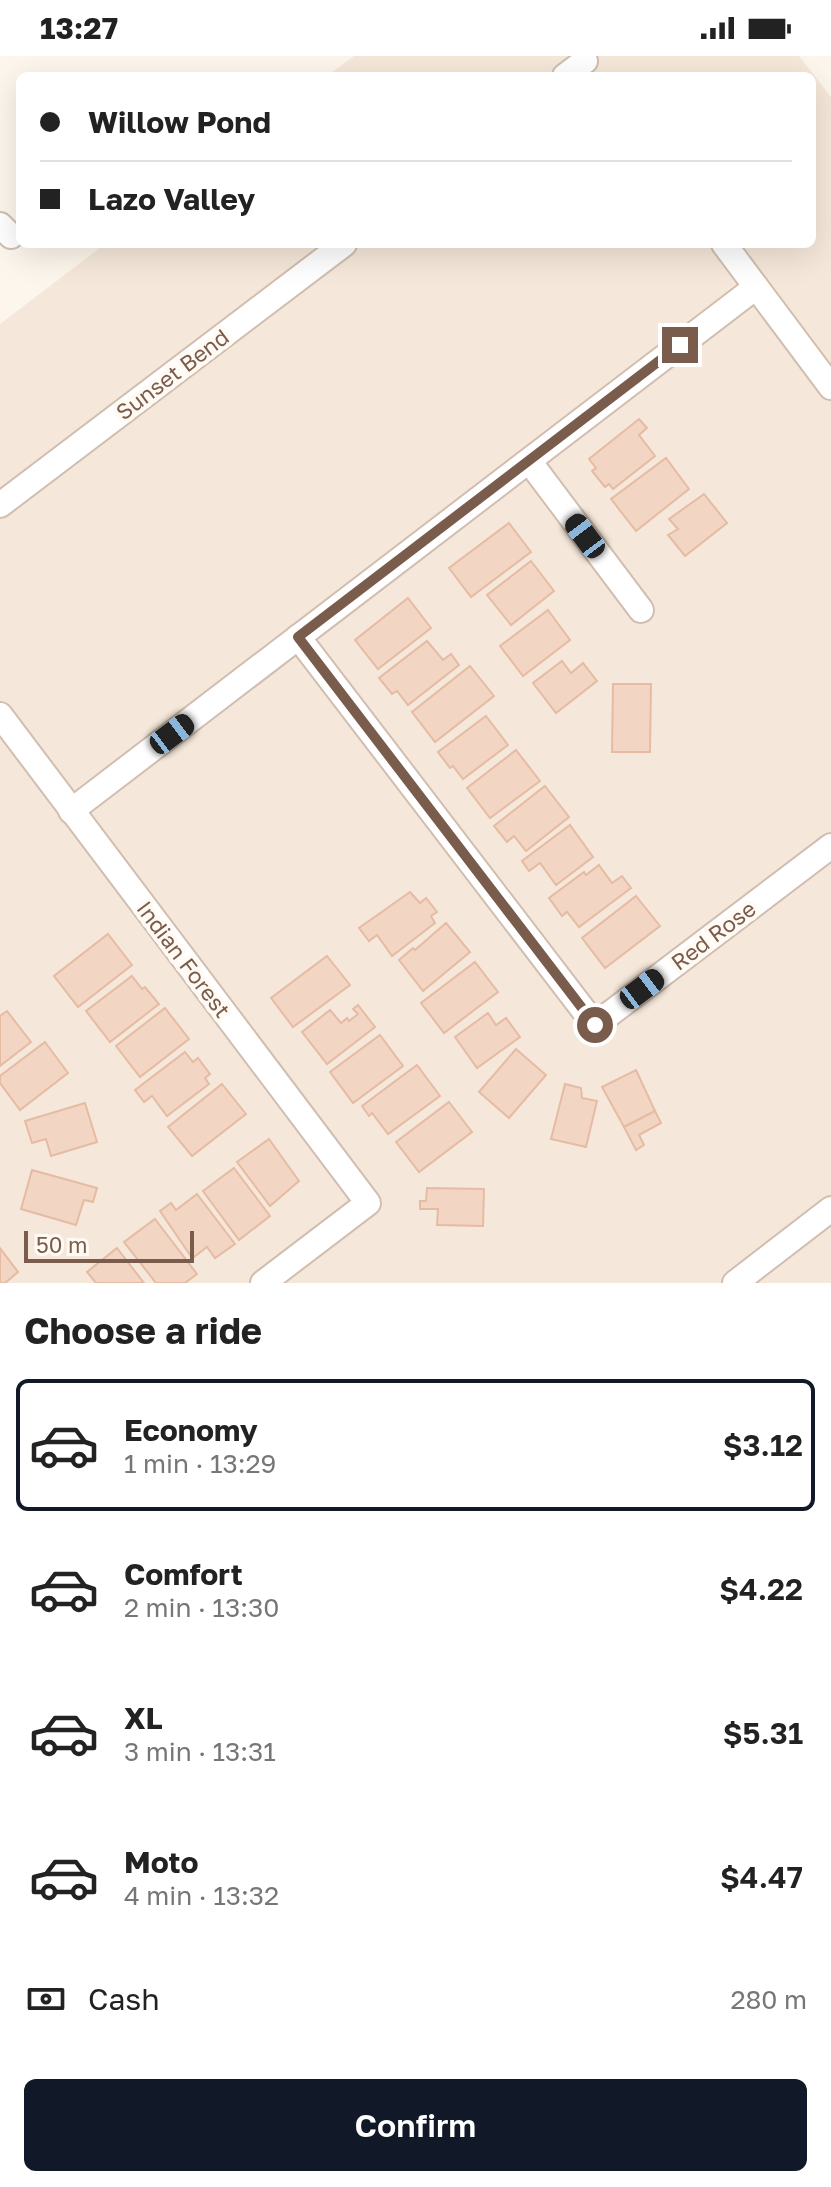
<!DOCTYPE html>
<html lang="en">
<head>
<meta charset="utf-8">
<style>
	:root { --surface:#fff; --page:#f2f2f2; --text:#222; --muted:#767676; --line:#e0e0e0; --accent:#111827 }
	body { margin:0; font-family:"Golos Text",sans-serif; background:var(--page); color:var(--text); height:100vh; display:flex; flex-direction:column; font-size:30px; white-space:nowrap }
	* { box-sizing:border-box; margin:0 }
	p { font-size:26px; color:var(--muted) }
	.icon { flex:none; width:44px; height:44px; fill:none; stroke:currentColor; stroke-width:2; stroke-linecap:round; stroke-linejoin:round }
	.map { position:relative; height:1227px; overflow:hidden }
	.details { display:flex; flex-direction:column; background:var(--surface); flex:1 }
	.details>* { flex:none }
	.top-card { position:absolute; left:16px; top:16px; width:800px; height:176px; border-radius:12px; box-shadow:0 8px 32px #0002; display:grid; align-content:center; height:176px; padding:0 24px; background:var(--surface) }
	.scale { position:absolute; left:24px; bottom:20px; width:170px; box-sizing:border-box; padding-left:8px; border:4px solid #7a5c4d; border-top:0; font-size:22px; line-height:28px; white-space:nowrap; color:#7a5c4d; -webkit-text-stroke:6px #fffaf3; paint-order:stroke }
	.end { position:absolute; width:36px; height:36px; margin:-18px; border:10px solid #7a5c4d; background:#fff; box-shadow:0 0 0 4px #fff }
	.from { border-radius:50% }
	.car { position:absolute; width:24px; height:48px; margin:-24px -12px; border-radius:10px; box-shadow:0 0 6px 2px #0007; background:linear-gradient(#222 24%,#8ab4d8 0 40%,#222 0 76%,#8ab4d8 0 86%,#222 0) }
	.top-card b { display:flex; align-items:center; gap:28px; height:76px; font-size:30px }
	.top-card b+b { border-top:2px solid var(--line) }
	.top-card i { width:20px; height:20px; background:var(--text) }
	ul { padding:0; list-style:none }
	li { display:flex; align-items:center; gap:24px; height:132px; margin:0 16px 12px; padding:0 8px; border:4px solid transparent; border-radius:12px }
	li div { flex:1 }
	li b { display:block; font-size:30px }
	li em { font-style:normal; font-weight:600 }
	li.on { border-color:var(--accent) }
	li>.icon { width:72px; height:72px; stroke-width:1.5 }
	h2 { padding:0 24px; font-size:36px; line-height:96px }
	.pay { display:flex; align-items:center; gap:20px; height:88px; padding:0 24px; font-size:30px }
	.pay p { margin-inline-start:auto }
	.action { display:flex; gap:16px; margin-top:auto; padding:16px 24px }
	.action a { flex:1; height:92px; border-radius:12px; background:var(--accent); color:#fff; font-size:32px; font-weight:600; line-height:92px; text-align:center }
	.status { display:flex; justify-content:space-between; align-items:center; height:56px; padding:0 40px; background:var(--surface); direction:ltr }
	.status svg { height:22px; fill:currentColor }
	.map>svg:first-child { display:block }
</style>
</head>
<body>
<div class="status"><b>13:27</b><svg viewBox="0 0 49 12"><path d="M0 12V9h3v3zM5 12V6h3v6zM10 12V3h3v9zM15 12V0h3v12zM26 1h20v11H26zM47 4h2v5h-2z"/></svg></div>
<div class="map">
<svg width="831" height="1227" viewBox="0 0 831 1227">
	<rect width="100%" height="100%" fill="#fdf6ec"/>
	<path fill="#f5e8da" d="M354,0h445l32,41v1186h-831v-959l105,-80h707v-168h-485z"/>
	<g fill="#f3d5c3" stroke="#e6bba3" stroke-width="2">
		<path d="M639,363l8,9 -8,7 16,21 -42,33 -4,-5 -4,3 -13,-16 4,-3 -7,-9z"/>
		<path d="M666,402l23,31 -53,42 -25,-32z"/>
		<path d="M704,438l23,29 -42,33 -17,-21 10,-6 -9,-10z"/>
		<path d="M509,467l22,29 -60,45 -22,-29z"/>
		<path d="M531,505l23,30 -43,34 -24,-30z"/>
		<path d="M408,542l23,30 -53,41 -23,-29z"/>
		<path d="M548,554l22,30 -47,36 -23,-30z"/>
		<path d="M427,585l16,19 8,-6 8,11 -51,40 -11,-14 -5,3 -13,-16z"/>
		<path d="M562,605l9,12 12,-10 14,18 -41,32 -23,-30z"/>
		<path d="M470,610l24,30 -59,46 -23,-30z"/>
		<path d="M613,628h38l-1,68h-38z"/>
		<path d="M486,660l22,29 -45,34 -10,-13 -3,2 -12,-16z"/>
		<path d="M516,694l24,31 -50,37 -23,-30z"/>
		<path d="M545,730l24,31 -43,34 -12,-15 -7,6 -13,-16z"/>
		<path d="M570,769l23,32 -37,28 -16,-22 -11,8 -7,-10z"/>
		<path d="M599,809l13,18 10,-7 9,12 -52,39 -12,-15 -5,4 -13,-18 35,-26 2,3z"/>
		<path d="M410,836l10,11 6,-5 11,14 -6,4 4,7 -43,33 -15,-21 -8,6 -10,-13z"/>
		<path d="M636,840l24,30 -55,42 -23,-30z"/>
		<path d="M446,867l24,29 -47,39 -24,-31 14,-12 2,2z"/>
		<path d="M108,878l24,31 -54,42 -24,-31z"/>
		<path d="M327,900l23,29 -57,42 -22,-29z"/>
		<path d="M475,906l23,30 -54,41 -23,-30z"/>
		<path d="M132,920l10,13 3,-2 14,17 -49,38 -24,-31z"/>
		<path d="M358,949l17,22 -48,37 -25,-32 28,-22 11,13 6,-5 2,3 9,-7 -5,-5z"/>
		<path d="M165,952l24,31 -49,38 -24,-31z"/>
		<path d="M7,955l24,31 -31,24v-50z"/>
		<path d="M488,957l8,12 10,-7 14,19 -43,31 -22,-31z"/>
		<path d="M380,979l23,31 -50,37 -23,-31z"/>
		<path d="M45,986l23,31 -48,37 -20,-27v-7z"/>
		<path d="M516,993l30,26 -37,43 -30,-26z"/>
		<path d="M185,996l8,10 5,-4 12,16 -5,4 4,6 -42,32 -15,-20 -8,6 -9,-12z"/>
		<path d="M417,1009l23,31 -52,38 -16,-21 -3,3 -7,-10z"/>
		<path d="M636,1014l19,41 -31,16 -22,-40z"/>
		<path d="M222,1028l24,30 -54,42 -24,-29z"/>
		<path d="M565,1028l16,4 1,10 15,3 -11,46 -35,-8z"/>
		<path d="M449,1046l23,30 -53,40 -23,-30z"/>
		<path d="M85,1047l12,39 -46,14 -5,-17 -14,4 -7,-22z"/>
		<path d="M655,1055l6,12 -22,12 5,10 -8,5 -12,-23z"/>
		<path d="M269,1083l30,42 -29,25 -33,-44z"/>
		<path d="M234,1112l36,48 -31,24 -36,-49z"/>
		<path d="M32,1114l65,18 -4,14 -9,-2 -8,25 -55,-16z"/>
		<path d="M427,1132l57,1 -1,37 -46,-1 1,-16h-18v-8h6z"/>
		<path d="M197,1138l38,50 -20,14 -8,-11 -13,10 -2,-4 -2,2 -30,-44 11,-8 5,7z"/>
		<path d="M155,1163l42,55 -12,9h-29l-32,-41z"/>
		<path d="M0,1192l18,24 -13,11h-5z"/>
		<path d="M117,1192l27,35h-48l-9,-11z"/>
	</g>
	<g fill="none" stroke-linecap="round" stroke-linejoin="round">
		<g stroke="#d1beb0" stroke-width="28">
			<g id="street">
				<path d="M565,20l20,-15"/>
				<path d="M0,169l11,11"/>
				<path d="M724,188l107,143"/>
				<path d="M529,405l112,149"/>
				<path d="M0,449l344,-261"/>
				<path d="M298,581l297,388 236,-179"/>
				<path d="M0,659l368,488 -105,80"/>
				<path d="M71,755l685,-524"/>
				<path d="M735,1227l96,-74"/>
			</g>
		</g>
		<use href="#street" stroke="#fff" stroke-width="24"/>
	</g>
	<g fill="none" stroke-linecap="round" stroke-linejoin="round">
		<path stroke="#7a5c4d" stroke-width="10" d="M595,969l-297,-388 382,-292"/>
	</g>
	<g text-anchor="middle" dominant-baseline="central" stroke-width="8" stroke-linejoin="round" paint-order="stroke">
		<g font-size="22" fill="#7a5c4d" stroke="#fffaf3">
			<text transform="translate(172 318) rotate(-37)">Sunset Bend</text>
			<text transform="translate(713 879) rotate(-37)">Red Rose</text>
			<text transform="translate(184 903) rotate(53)">Indian Forest</text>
		</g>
	</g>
</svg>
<div class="scale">50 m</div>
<i class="end from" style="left:595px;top:969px"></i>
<i class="end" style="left:680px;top:289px"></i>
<i class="car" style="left:585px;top:480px;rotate:323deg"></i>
<i class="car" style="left:172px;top:678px;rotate:53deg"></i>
<i class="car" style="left:642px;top:933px;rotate:53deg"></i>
<div class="top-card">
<b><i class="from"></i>Willow Pond</b>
<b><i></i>Lazo Valley</b>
</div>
</div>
<section class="details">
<h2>Choose a ride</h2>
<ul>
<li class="on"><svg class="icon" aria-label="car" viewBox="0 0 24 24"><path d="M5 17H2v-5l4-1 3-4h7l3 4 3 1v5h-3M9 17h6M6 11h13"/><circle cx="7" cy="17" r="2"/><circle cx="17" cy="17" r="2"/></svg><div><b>Economy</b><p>1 min · 13:29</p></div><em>$3.12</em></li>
<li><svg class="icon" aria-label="car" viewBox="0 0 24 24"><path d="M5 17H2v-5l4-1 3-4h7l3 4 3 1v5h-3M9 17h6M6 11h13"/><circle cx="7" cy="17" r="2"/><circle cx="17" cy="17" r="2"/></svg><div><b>Comfort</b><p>2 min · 13:30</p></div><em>$4.22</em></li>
<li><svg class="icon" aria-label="car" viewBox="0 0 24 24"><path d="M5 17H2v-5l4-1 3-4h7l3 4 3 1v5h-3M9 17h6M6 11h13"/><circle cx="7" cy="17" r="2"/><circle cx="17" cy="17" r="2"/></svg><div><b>XL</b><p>3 min · 13:31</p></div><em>$5.31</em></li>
<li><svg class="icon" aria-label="car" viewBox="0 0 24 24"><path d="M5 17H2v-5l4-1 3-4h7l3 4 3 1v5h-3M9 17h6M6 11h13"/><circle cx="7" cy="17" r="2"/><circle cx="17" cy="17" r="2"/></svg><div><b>Moto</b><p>4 min · 13:32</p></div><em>$4.47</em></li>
</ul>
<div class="pay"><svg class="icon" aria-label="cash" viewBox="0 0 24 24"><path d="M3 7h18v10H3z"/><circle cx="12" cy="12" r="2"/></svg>Cash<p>280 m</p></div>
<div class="action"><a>Confirm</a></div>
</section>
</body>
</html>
